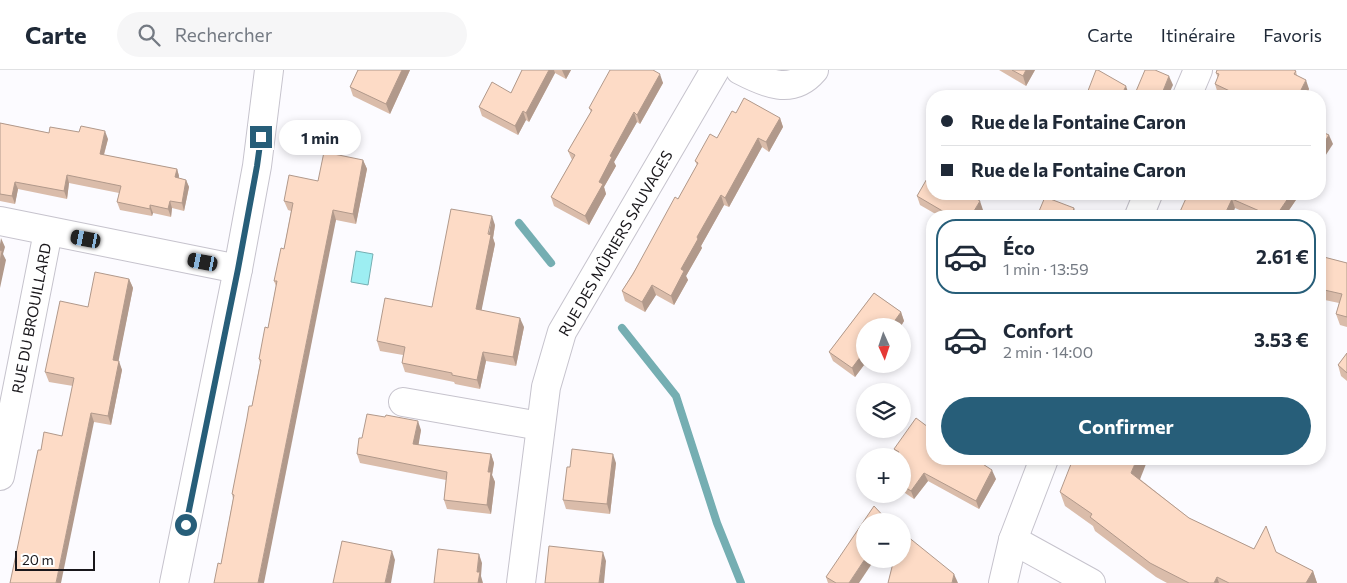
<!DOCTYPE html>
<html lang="fr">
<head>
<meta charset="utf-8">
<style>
	:root { --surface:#fff; --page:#f6f6f7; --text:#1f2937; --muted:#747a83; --line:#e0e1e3; --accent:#275e79 }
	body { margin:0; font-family:Commissioner,sans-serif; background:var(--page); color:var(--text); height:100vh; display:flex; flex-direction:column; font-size:19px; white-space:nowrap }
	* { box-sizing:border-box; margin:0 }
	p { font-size:16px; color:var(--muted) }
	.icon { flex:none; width:28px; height:28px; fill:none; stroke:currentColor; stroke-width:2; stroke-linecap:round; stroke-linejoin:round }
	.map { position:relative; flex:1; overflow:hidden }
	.sheet { position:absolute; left:926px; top:140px; width:400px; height:255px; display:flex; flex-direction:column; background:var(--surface); border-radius:20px; box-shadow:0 2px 8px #0003 }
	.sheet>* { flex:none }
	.hud { position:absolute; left:926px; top:20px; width:400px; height:110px; border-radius:20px; box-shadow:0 2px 8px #0003; display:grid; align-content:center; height:110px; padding:0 15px; background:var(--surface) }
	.needle { width:32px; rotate:177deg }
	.controls { position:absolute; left:856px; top:248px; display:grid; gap:10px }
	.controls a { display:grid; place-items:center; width:55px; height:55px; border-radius:50%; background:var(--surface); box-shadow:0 2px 8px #0003; font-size:25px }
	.scale { position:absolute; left:15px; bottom:12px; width:80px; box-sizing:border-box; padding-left:5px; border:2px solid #19171b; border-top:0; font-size:14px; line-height:18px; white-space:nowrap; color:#19171b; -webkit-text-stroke:4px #fff; paint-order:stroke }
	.end { position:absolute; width:22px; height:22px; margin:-11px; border:6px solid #275e79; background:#fff; box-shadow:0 0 0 2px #fff }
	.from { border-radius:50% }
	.bubble { position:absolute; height:35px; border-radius:18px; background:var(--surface); box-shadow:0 2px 8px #0003; font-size:16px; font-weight:700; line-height:35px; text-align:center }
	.car { position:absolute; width:15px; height:30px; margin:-15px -8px; border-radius:6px; box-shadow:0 0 4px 1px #0007; background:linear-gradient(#222 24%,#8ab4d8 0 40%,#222 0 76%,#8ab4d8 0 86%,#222 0) }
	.hud b { display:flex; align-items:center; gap:18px; height:48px; font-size:19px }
	.hud b+b { border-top:1px solid var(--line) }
	.hud i { width:12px; height:12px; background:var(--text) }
	ul { padding:9px 0 0; list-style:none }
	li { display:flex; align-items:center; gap:15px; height:75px; margin:0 10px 8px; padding:0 5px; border:2px solid transparent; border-radius:20px }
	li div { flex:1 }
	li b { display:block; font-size:19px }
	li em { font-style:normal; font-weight:700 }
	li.selected { border-color:var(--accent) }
	li>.icon { width:45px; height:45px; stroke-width:1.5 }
	.cta { display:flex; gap:10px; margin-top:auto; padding:10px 15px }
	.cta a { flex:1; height:58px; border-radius:30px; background:var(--accent); color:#fff; font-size:20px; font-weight:700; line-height:58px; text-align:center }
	header { display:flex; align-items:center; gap:30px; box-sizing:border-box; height:70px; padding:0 25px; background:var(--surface); border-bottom:1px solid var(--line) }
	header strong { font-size:24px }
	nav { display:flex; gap:28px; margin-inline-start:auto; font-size:18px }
	.search { width:350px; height:45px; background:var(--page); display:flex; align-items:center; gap:12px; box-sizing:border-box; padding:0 18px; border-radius:28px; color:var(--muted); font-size:19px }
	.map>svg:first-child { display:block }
</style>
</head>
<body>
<header>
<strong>Carte</strong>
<div class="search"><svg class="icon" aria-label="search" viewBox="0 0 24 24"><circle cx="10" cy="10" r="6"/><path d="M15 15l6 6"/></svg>Rechercher</div>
<nav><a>Carte</a><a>Itinéraire</a><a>Favoris</a></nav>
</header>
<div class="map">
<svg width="1347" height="513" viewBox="0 0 1347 513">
	<rect width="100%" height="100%" fill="#fcfbff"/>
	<path fill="#9deef2" stroke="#75aeb2" d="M356,181l17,3 -5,31 -17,-3z"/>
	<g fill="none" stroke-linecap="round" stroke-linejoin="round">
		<g stroke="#75aeb2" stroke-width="8">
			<path d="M519,153l32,40"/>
			<path d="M622,258l54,68 41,127 24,60"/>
		</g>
		<g stroke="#c6c3cd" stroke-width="30">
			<g id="street">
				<path d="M740,0c25,13 52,26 74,0"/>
				<path d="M0,151l238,48"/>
				<path d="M403,332l137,24"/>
				<path d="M0,406l48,-244"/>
				<path d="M1013,470l78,43"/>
				<path d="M174,513l64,-314 19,-103 12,-96"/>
				<path d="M521,513l25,-196 16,-55 153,-262"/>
			</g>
		</g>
		<g stroke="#c6c3cd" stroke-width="30">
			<g id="secondary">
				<path d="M1187,26l11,-26"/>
				<path d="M1139,146l9,-22"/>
				<path d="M1003,513l10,-43 31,-81"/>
			</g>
		</g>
		<use href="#street" stroke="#fff" stroke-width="28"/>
		<use href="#secondary" stroke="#fff" stroke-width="28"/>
	</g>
	<g fill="#dabcaa">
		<path d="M358,0h52l-20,44 -37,-18 -3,-9z"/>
		<path d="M522,0h49l-5,9 -11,-6 -26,49 -3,-2 -8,15 -36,-19 -3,-9 32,-14z"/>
		<path d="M999,0h36l-9,16z"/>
		<path d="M1296,1l1,5 12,13 -3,7h-82l-6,-2 -3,-10 3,-6 -2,-5z"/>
		<path d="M658,3l5,10 -23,41 -3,-2 -23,40 2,4 -12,21 2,7 -17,31 -35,-19 -3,-9 21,-37 -4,-9 23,-39 -2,-4z"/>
		<path d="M736,43l44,5 3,9 -14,25 -7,-5 -33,60 -5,-2 -23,41 1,2 -16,28 2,4 -14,25 -18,-10 -11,17 -20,-11 -3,-10 56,-92 19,-34 -2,-4 22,-23z"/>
		<path d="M0,53l49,10 59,6 -4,16 73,14 2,7v2l7,2 3,7 -5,24 -12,-3 -1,9 -18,-4 -1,3 -32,-6 -3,-8 2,-9 -50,-10 -2,16 -49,-10 -3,15 -15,-3z"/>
		<path d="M932,79v17l-1,-1 -3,-8z"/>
		<path d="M363,90l4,9 -11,55 -20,-4 -115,344 12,-65 -1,-5 20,-88 8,-43 -1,-4 9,-31 8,-42 -2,-5 10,-32 7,-38 -3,-1 -4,-9 34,-20z"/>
		<path d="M1188,124h112l-15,22h-32l-18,-8z"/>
		<path d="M917,126l66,14 -3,6h-41l-19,-11z"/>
		<path d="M495,155l-2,13 2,6 -14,66 43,17 -8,39 -30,-5 -6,28 -25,-5 -1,-2 -49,-10 -3,-9 1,-8 -23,-4 -3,-10 55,-34z"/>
		<path d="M1320,186l27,7v64l-7,-2 -4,-11 3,-11 -19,-4z"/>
		<path d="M129,209l4,9 -15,73 4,9 -11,55 -17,-3 -53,28 21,-14 11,-50 -24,-4 -4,-10 43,-65z"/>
		<path d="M874,223l27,19 3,9 -3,5h-36v38h9l-4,5 -6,-4 -9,12 -22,-16 -4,-9z"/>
		<path d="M1347,283v28l-6,-5 -3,-11z"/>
		<path d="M421,360l-3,15 73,9 3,9 -2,12 3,7 -4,32 -44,-5 -3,-9 2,-20 -86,-17 -3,-9 5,-16z"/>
		<path d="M894,379l102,30 -17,30 -51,-28 -14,18 -12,-8v-35l-5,-1z"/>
		<path d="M616,393l-6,51 -44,-5 -3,-9 7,-33z"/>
		<path d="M1140,409l49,39 65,31 22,3 37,19 4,12h-150l-11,-6 -61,-46 -2,-5 -28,-20 -5,-14z"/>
		<path d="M826,507l33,6h-31z"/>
	</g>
	<g fill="#b1998b">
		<path d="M402,0h8l-20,44 -4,-10z"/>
		<path d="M549,0h5l1,3 -26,49 -3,-9z"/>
		<path d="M562,0h9l-5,9z"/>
		<path d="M1026,0h9l-9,16 -3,-10z"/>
		<path d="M660,4l3,9 -23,41 -3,-9z"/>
		<path d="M1169,6l4,9 -5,11h-7z"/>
		<path d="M1306,10l3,9 -3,7h-8z"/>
		<path d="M1126,16l3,9v1h-8z"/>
		<path d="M523,41l3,9 -8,15 -3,-9z"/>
		<path d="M634,42l3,10 -23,40 2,4 -12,21 2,7 -17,31 -4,-9 14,-34 11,-26z"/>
		<path d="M780,48l3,9 -14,25 -3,-10z"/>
		<path d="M105,61l3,8 -6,22 -2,-7z"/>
		<path d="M1329,65l4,9 -13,20v-15z"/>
		<path d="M758,68l4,9 -33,60 -4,-9z"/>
		<path d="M363,90l4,9 -11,55 -3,-10z"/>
		<path d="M177,99l2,7 -2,9 -2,-8z"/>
		<path d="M67,105l2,8 -2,16 -3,-8z"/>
		<path d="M186,110l3,7 -5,24 -2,-8z"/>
		<path d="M15,112l3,7 -3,15 -3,-8z"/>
		<path d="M1291,124h9l-15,22h-9z"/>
		<path d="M721,125l3,10 -23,41 1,2 -16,28 2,4 -14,25 -3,-9 10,-27 16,-32z"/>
		<path d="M1232,129l3,9 -3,8h-8z"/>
		<path d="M170,131l2,7 -1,9 -3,-8z"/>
		<path d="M980,131l3,9 -3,6h-9z"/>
		<path d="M150,135l3,8 -1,3 -2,-7z"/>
		<path d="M1074,138l3,8h-6z"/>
		<path d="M333,140l3,10 -72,363h-6z"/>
		<path d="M492,146l3,9 -2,13 2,6 -15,74 -4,-9z"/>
		<path d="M1,168l4,9 -2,7 3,6 -6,28v-44z"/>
		<path d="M129,209l4,9 -16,81 -4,-9z"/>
		<path d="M652,215l4,10 -11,17 -3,-10z"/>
		<path d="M901,242l3,9 -3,5h-10z"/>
		<path d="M520,248l4,9 -8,39 -3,-9z"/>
		<path d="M483,282l3,9 -6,28 -3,-9z"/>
		<path d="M861,286l3,9 -9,12 -3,-9z"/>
		<path d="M119,291l3,9 -11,55 -3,-9z"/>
		<path d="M868,294h6l-4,5z"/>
		<path d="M91,343l3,9 -33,161h-5z"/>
		<path d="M418,351l3,9 -4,24 -4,-10z"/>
		<path d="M491,384l3,9 -2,12 3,7 -4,32 -4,-9 1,-33z"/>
		<path d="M613,384l3,9 -6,51 -3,-10z"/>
		<path d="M1137,389h11l-11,28 -6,-14z"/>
		<path d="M992,400l4,9 -17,30 -3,-8z"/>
		<path d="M924,403l4,8 -14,18 -3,-8z"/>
		<path d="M392,481l3,9 -4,23h-6z"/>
		<path d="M603,482l3,9 -2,22h-5z"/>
		<path d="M479,484l3,9 -1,13 2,7h-5l-1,-11z"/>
		<path d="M865,489h10l-16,24h-10z"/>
		<path d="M1313,501l4,12h-11z"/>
		<path d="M954,504l4,9h-6z"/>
		<path d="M1217,507l2,6h-5z"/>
	</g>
	<g fill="#fddbc6" stroke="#b1998b">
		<path d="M358,0h44l-16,34 -36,-17z"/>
		<path d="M522,0h27l-23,43 -3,-2 -8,15 -36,-19 13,-25 19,11z"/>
		<path d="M610,0h43l7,4 -23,41 -3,-3 -24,44 2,1 -13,25 4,2 -18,32 -34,-19 24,-42 -7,-4 24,-41 -3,-2z"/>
		<path d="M1012,0h14l-3,6z"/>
		<path d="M1096,0h2l28,16 -5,10h-35z"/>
		<path d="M1145,0h10l14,6 -8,20h-27z"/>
		<path d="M1217,0h77l2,1 -2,3 12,6 -8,16h-66l2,-3 -19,-9 4,-10 -3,-1z"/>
		<path d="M744,28l36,20 -14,24 -8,-4 -33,60 -4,-3 -24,42 1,2 -17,30 3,2 -13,25 -19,-11 -10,17 -20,-11 11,-17 42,-77 3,2 20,-36 -3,-2 15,-27 7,4 15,-27 4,2z"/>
		<path d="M0,53l49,10 1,-6 29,5 2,-6 24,5 -5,23 77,15 -2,8 11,3 -4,23 -12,-2 -2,8 -18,-4v4l-33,-7 4,-16 -54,-11 -3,16 -49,-9 -3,14 -12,-2z"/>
		<path d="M1320,61l9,4 -9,14z"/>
		<path d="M932,79v11l-4,-3z"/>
		<path d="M324,82l39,8 -10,54 -20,-4 -75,373h-44l4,-20 3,1 13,-69 -2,-1 15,-76 2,-12h3l9,-46 -2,-1 6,-32 3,1 9,-47h-3l7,-33 3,1 9,-46 -9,-2 5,-26 29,6z"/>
		<path d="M932,100v24h36l12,7 -9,15h-20l-34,-20z"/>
		<path d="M1188,124h103l-15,22h-5l-39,-17 -8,17h-46z"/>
		<path d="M1045,127l29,11 -3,8h-34z"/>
		<path d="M451,139l41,7 -4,18 3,1 -15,74 44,9 -7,39 -30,-5 -6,28 -25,-5v-2l-50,-10 3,-16 -28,-6 8,-43 47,9z"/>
		<path d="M0,180l2,1 -2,11z"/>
		<path d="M1320,186l27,7v54l-11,-3 6,-20 -22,-5z"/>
		<path d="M95,202l34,7 -16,81 6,1 -11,55 -17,-3 -35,170h-46l28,-133h3l3,-18 18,4 12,-58 -29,-6 15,-71 28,6z"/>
		<path d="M874,223l27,19 -10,14h-26v33l-4,-3 -9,12 -23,-16z"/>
		<path d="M1347,283v20l-9,-8z"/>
		<path d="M367,344l18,3 1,-2 32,6 -5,23 78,10 -3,18h3l-4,33 -43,-5 3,-28 -90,-18 2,-16h3z"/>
		<path d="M916,348l16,12v29h43l17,11 -16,31 -52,-28 -13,18 -9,-6v-29h-6l3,-4 -5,-3z"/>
		<path d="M572,379l41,5 -6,50 -44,-4 4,-33h3z"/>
		<path d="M1073,389h64l-6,14 58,45 65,31 12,-23 10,26 37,19 -7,12h-77l-12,-6 -3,6h-25l-39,-20 -60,-46 2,-3 -32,-22z"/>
		<path d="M874,436l14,15h-23v38l-16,24h-13l-10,-6z"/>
		<path d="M902,462l52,42 -2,9h-64l6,-24h8z"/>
		<path d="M342,471l50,10 -7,32h-52z"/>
		<path d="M549,476l54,6 -4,31h-54z"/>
		<path d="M438,479l41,5 -2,18h3l-2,11h-44z"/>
	</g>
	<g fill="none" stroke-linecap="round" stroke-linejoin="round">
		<path stroke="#275e79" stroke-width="6" d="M186,455l52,-256 19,-103 4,-29"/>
	</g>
	<g text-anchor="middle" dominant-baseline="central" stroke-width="5" stroke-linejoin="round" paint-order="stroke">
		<g font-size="15" fill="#19171b" stroke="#fff">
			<text transform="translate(615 173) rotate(-60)">RUE DES MÛRIERS SAUVAGES</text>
			<text transform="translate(31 248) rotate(-79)">RUE DU BROUILLARD</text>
		</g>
	</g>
</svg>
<div class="controls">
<a><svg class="needle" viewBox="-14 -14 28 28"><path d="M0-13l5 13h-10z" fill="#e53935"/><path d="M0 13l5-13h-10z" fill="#747a83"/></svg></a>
<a><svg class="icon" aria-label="layers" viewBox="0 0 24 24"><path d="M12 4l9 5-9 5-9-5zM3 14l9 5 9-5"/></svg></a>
<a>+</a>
<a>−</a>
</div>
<div class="scale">20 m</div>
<i class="end from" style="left:186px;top:455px"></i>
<i class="end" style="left:261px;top:67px"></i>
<div class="bubble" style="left:279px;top:50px;width:82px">1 min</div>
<i class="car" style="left:86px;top:169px;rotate:281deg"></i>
<i class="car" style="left:203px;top:192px;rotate:281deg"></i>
<div class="hud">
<b><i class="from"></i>Rue de la Fontaine Caron</b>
<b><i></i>Rue de la Fontaine Caron</b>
</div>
<section class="sheet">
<ul>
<li class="selected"><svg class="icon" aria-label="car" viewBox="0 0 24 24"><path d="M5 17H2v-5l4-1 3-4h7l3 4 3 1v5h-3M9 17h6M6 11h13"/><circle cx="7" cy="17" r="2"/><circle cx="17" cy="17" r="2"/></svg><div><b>Éco</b><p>1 min · 13:59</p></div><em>2.61 €</em></li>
<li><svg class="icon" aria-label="car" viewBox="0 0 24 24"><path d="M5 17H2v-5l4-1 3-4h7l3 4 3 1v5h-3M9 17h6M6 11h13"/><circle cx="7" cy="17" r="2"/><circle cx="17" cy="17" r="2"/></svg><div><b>Confort</b><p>2 min · 14:00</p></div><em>3.53 €</em></li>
</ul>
<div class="cta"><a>Confirmer</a></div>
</section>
</div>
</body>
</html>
